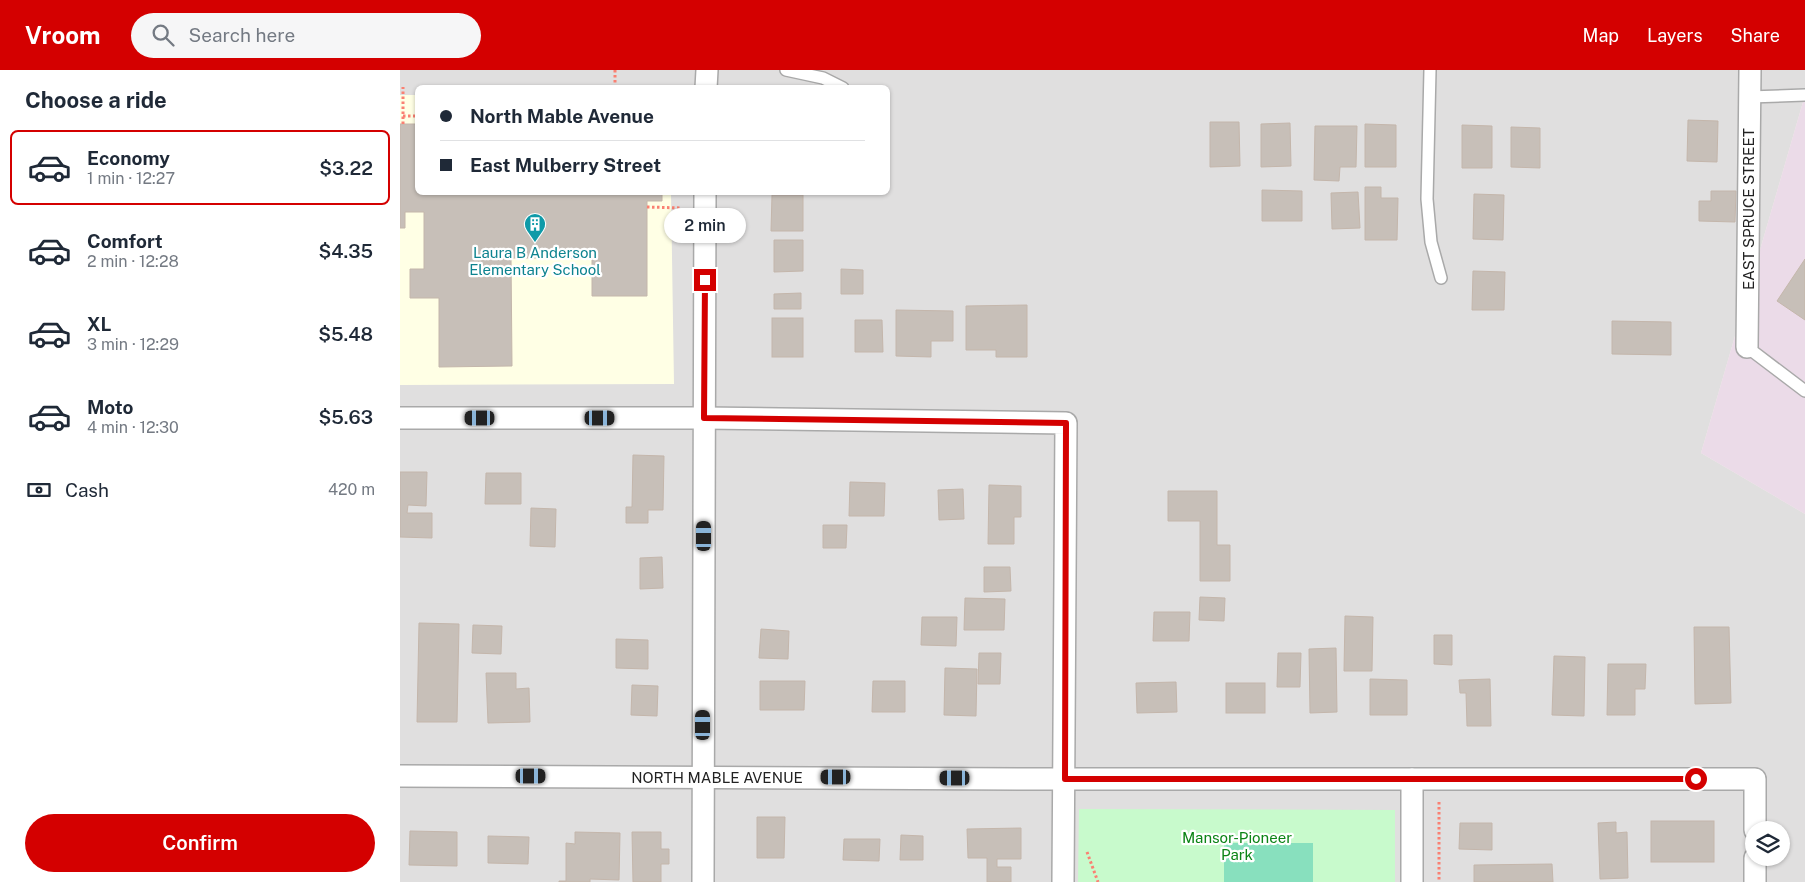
<!DOCTYPE html>
<html lang="en">
<head>
<meta charset="utf-8">
<style>
	:root { --surface:#fff; --page:#f6f6f7; --text:#1f2937; --muted:#747a83; --line:#e0e1e3; --accent:#d40000 }
	body { margin:0; font-family:"Public Sans",sans-serif; background:var(--page); color:var(--text); height:100vh; display:flex; flex-direction:column; font-size:19px; white-space:nowrap }
	* { box-sizing:border-box; margin:0 }
	p { font-size:16px; color:var(--muted) }
	.icon { flex:none; width:28px; height:28px; fill:none; stroke:currentColor; stroke-width:2; stroke-linecap:round; stroke-linejoin:round }
	.map { position:relative; flex:1; overflow:hidden }
	.details { display:flex; flex-direction:column; background:var(--surface); width:400px }
	.details>* { flex:none }
	.guide { position:absolute; left:15px; top:15px; width:475px; height:110px; border-radius:8px; box-shadow:0 1px 4px #0004; display:grid; align-content:center; height:110px; padding:0 25px; background:var(--surface) }
	.fabs { position:absolute; left:1345px; top:751px; display:grid; gap:10px }
	.fabs a { display:grid; place-items:center; width:45px; height:45px; border-radius:50%; background:var(--surface); box-shadow:0 1px 4px #0004; font-size:25px }
	.end { position:absolute; width:22px; height:22px; margin:-11px; border:6px solid #d40000; background:#fff; box-shadow:0 0 0 2px #fff }
	.from { border-radius:50% }
	.bubble { position:absolute; height:35px; border-radius:18px; background:var(--surface); box-shadow:0 1px 4px #0004; font-size:16px; font-weight:600; line-height:35px; text-align:center }
	.car { position:absolute; width:15px; height:30px; margin:-15px -8px; border-radius:6px; box-shadow:0 0 4px 1px #0007; background:linear-gradient(#222 24%,#8ab4d8 0 40%,#222 0 76%,#8ab4d8 0 86%,#222 0) }
	.guide b { display:flex; align-items:center; gap:18px; height:48px; font-size:19px }
	.guide b+b { border-top:1px solid var(--line) }
	.guide i { width:12px; height:12px; background:var(--text) }
	ul { padding:0; list-style:none }
	li { display:flex; align-items:center; gap:15px; height:75px; margin:0 10px 8px; padding:0 15px; border:2px solid transparent; border-radius:8px }
	li div { flex:1 }
	li b { display:block; font-size:19px }
	li em { font-style:normal; font-weight:600 }
	li.current { border-color:var(--accent) }
	li>.icon { width:45px; height:45px; stroke-width:1.5 }
	h2 { padding:0 25px; font-size:22px; line-height:60px }
	.pay { display:flex; align-items:center; gap:12px; height:55px; padding:0 25px; font-size:19px }
	.pay p { margin-inline-start:auto }
	.action { display:flex; gap:10px; margin-top:auto; padding:10px 25px }
	.action a { flex:1; height:58px; border-radius:30px; background:var(--accent); color:#fff; font-size:20px; font-weight:600; line-height:58px; text-align:center }
	header { display:flex; align-items:center; gap:30px; box-sizing:border-box; height:70px; padding:0 25px; background:var(--accent); color:#fff }
	header strong { font-size:24px }
	nav { display:flex; gap:28px; margin-inline-start:auto; font-size:18px }
	.search { width:350px; height:45px; background:var(--page); display:flex; align-items:center; gap:12px; box-sizing:border-box; padding:0 18px; border-radius:28px; color:var(--muted); font-size:19px }
	main { display:flex; flex:1; min-height:0 }
	.map>svg:first-child { display:block }
</style>
</head>
<body>
<header>
<strong>Vroom</strong>
<div class="search"><svg class="icon" aria-label="search" viewBox="0 0 24 24"><circle cx="10" cy="10" r="6"/><path d="M15 15l6 6"/></svg>Search here</div>
<nav><a>Map</a><a>Layers</a><a>Share</a></nav>
</header>
<main>
<section class="details">
<h2>Choose a ride</h2>
<ul>
<li class="current"><svg class="icon" aria-label="car" viewBox="0 0 24 24"><path d="M5 17H2v-5l4-1 3-4h7l3 4 3 1v5h-3M9 17h6M6 11h13"/><circle cx="7" cy="17" r="2"/><circle cx="17" cy="17" r="2"/></svg><div><b>Economy</b><p>1 min · 12:27</p></div><em>$3.22</em></li>
<li><svg class="icon" aria-label="car" viewBox="0 0 24 24"><path d="M5 17H2v-5l4-1 3-4h7l3 4 3 1v5h-3M9 17h6M6 11h13"/><circle cx="7" cy="17" r="2"/><circle cx="17" cy="17" r="2"/></svg><div><b>Comfort</b><p>2 min · 12:28</p></div><em>$4.35</em></li>
<li><svg class="icon" aria-label="car" viewBox="0 0 24 24"><path d="M5 17H2v-5l4-1 3-4h7l3 4 3 1v5h-3M9 17h6M6 11h13"/><circle cx="7" cy="17" r="2"/><circle cx="17" cy="17" r="2"/></svg><div><b>XL</b><p>3 min · 12:29</p></div><em>$5.48</em></li>
<li><svg class="icon" aria-label="car" viewBox="0 0 24 24"><path d="M5 17H2v-5l4-1 3-4h7l3 4 3 1v5h-3M9 17h6M6 11h13"/><circle cx="7" cy="17" r="2"/><circle cx="17" cy="17" r="2"/></svg><div><b>Moto</b><p>4 min · 12:30</p></div><em>$5.63</em></li>
</ul>
<div class="pay"><svg class="icon" aria-label="cash" viewBox="0 0 24 24"><path d="M3 7h18v10H3z"/><circle cx="12" cy="12" r="2"/></svg>Cash<p>420 m</p></div>
<div class="action"><a>Confirm</a></div>
</section>
<div class="map">
<svg width="1405" height="812" viewBox="0 0 1405 812">
	<rect width="100%" height="100%" fill="#f2efe9"/>
	<path fill="#e0dfdf" fill-rule="evenodd" d="M0,0h1405v25l-104,358 104,61v368h-1405zM18,18h470v104h-470zM1354,760h27v28h-27z"/>
	<path fill="#ebdbe8" d="M1405,25v419l-104,-61z"/>
	<path fill="#ffffe5" d="M0,25h17l1,97 253,1 3,191 -274,1z"/>
	<path fill="#c8facc" d="M679,739l316,1v72h-317z"/>
	<rect fill="#88e0be" x="824" y="773" width="89" height="39"/>
	<g fill="#c7bfb8" stroke="#c4b6ab">
		<path d="M1288,50l30,1 -1,41 -30,-1z"/>
		<path d="M810,52h29l1,44 -30,1z"/>
		<path d="M890,53l1,43 -30,1v-43z"/>
		<path d="M0,54h18v68h244v9h-15v95h-55v-38h-81l1,108 -73,1v-69h-29v-29h14v-57h-19v16h-5z"/>
		<path d="M965,54l31,1v42h-31z"/>
		<path d="M1062,55l30,1v42h-30z"/>
		<path d="M915,56h42l-1,41h-16l-1,14 -25,-1z"/>
		<path d="M1111,57l29,1v40l-29,-1z"/>
		<path d="M965,117h16v11h17l-1,42h-32z"/>
		<path d="M862,120l40,1v30h-40z"/>
		<path d="M1311,121h25l-1,31 -36,-1v-20h12z"/>
		<path d="M958,122l2,36 -28,1 -1,-36z"/>
		<path d="M1074,124l30,1 -1,45 -30,-1z"/>
		<path d="M372,125h31v36h-32z"/>
		<path d="M374,170h29v31l-29,1z"/>
		<path d="M1405,189v61l-28,-19z"/>
		<path d="M441,199l22,1v24h-22z"/>
		<path d="M1073,201l32,1 -1,38h-32z"/>
		<path d="M401,223v16h-27v-15z"/>
		<path d="M627,235v52h-31v-7h-30v-44z"/>
		<path d="M496,240l57,1v30h-22v16l-35,-1z"/>
		<rect x="372" y="248" width="31" height="39"/>
		<path d="M455,250h27l1,32h-28z"/>
		<path d="M1212,251l59,1v33l-59,-1z"/>
		<path d="M233,385l31,1 -1,54h-15v13h-22v-16h6z"/>
		<path d="M0,402h27l-1,34 -18,-1 -1,8h25v25l-32,-1z"/>
		<path d="M86,403h35v31h-36z"/>
		<path d="M450,412l35,1 -1,33h-35z"/>
		<path d="M589,415l32,1v31h-7v27h-26z"/>
		<path d="M563,419l1,30 -25,1 -1,-30z"/>
		<path d="M768,421h49v54h13v36h-30v-60h-32z"/>
		<path d="M131,438l25,1 -1,38 -25,-1z"/>
		<path d="M423,455h24l-1,23h-23z"/>
		<path d="M262,487l1,31 -23,1v-31z"/>
		<path d="M584,497h26l1,24 -27,1z"/>
		<path d="M800,527l25,1 -1,23 -25,-1z"/>
		<path d="M565,528l40,1 -1,31h-40z"/>
		<path d="M754,542h36l-1,29h-36z"/>
		<path d="M945,546l28,1 -1,54h-28z"/>
		<path d="M522,547h35l-1,29 -35,-1z"/>
		<path d="M19,553l40,1 -2,98h-40z"/>
		<path d="M73,555l29,1 -1,28 -29,-1z"/>
		<path d="M1294,557h35l2,76 -36,1z"/>
		<path d="M361,559l28,2 -1,28 -29,-1z"/>
		<path d="M1034,565h18v30l-18,-1z"/>
		<path d="M216,569l32,1v29l-32,-1z"/>
		<path d="M936,578l1,64 -27,1 -1,-64z"/>
		<path d="M579,583h22l-1,31h-22z"/>
		<path d="M878,583h23l-1,34h-23z"/>
		<path d="M1154,586l31,1 -1,59 -32,-1z"/>
		<path d="M1208,594h38l-1,25h-10v26h-28z"/>
		<path d="M545,598l32,1 -1,47 -32,-1z"/>
		<path d="M86,603h30v16l13,-1 1,34 -42,1z"/>
		<path d="M970,609l37,1v35h-37z"/>
		<path d="M1090,609l1,47h-24l-1,-33h-6l-1,-13z"/>
		<path d="M360,611h45l-1,29h-44z"/>
		<path d="M473,611h32v31h-33z"/>
		<path d="M776,612l1,30 -40,1 -1,-30z"/>
		<rect x="826" y="613" width="39" height="30"/>
		<path d="M232,615l26,1 -1,30 -26,-1z"/>
		<path d="M357,747h28l-1,41h-27z"/>
		<rect x="1251" y="751" width="63" height="41"/>
		<path d="M1216,752v11l11,-1 1,46 -28,1 -2,-56z"/>
		<path d="M1060,753h32v27l-33,-1z"/>
		<path d="M621,758v31h-24v8h14v15h-24v-24h-19l-1,-29z"/>
		<path d="M10,761l47,1v34l-48,-1z"/>
		<path d="M175,762l45,1 -1,47 -29,-1v3h-31v-1h7v-38l9,1z"/>
		<path d="M232,762h29v17h8v15h-8v18h-28z"/>
		<path d="M501,765l22,1v24h-23z"/>
		<path d="M88,766l41,1 -1,27 -40,-1z"/>
		<path d="M444,769h36l-1,22 -36,-1z"/>
		<path d="M1152,794l1,18h-79v-17z"/>
	</g>
	<g fill="none" stroke-linecap="round" stroke-linejoin="round">
		<g stroke="#a9a9a9" stroke-width="14">
			<g id="service">
				<path d="M386,0l37,8 20,10"/>
				<path d="M1030,0l-3,129 4,43 10,36"/>
				<path d="M1349,27l56,-2"/>
				<path d="M1347,277l58,44"/>
			</g>
		</g>
		<g stroke="#a9a9a9" stroke-width="24">
			<g id="minor">
				<path d="M306,18l1,-18"/>
				<path d="M1347,277l3,-277"/>
				<path d="M0,348h304l362,5 -3,459"/>
				<path d="M0,706l634,3h721v51"/>
				<path d="M1355,788v24"/>
				<path d="M303,812l2,-690"/>
				<path d="M1012,812v-103"/>
			</g>
		</g>
		<g stroke="#fa8072" stroke-width="3" stroke-dasharray="2.5 2.5" stroke-linecap="butt">
			<path d="M215,0v18"/>
			<path d="M3,46h15"/>
			<path d="M3,54v-37"/>
			<path d="M247,137l35,1"/>
			<path d="M1039,732v80"/>
			<path d="M687,782l11,30"/>
		</g>
		<use href="#service" stroke="#fff" stroke-width="11"/>
		<use href="#minor" stroke="#fff" stroke-width="21"/>
	</g>
	<g fill="none" stroke-linecap="round" stroke-linejoin="round">
		<path stroke="#d40000" stroke-width="6" d="M305,210l-1,138 362,5 -1,356h631"/>
	</g>
	<defs>
		<g id="building-pin" transform="scale(1.125)"><path d="M0 17L-7.5 6A9.5 9.5 0 1 1 7.5 6Z" fill="#0f9aa8" stroke="#fff"/><path d="M-4-6H4V6H1V3H-1V6H-4ZM-2.5-4.3h1.7v1.8h-1.7ZM.8-4.3h1.7v1.8H.8ZM-2.5-1h1.7V.8h-1.7ZM.8-1h1.7V.8H.8Z" fill="#fff"/></g>
	</defs>
	<g fill-rule="evenodd">
		<use href="#building-pin" x="135" y="154"/>
	</g>
	<g text-anchor="middle" dominant-baseline="central" stroke-width="4.5" stroke-linejoin="round" paint-order="stroke">
		<g font-size="15" fill="#222" stroke="#fff">
			<text transform="translate(1348 139) rotate(-90)">EAST SPRUCE STREET</text>
			<text x="317" y="707">NORTH MABLE AVENUE</text>
		</g>
		<g font-size="15" fill="#0d838f" stroke="#fff">
			<text x="135" y="182">Laura B Anderson<tspan x="135" dy="17">Elementary School</tspan></text>
		</g>
		<g font-size="15" fill="#0c8416" stroke="#fff">
			<text x="837" y="767">Mansor-Pioneer<tspan x="837" dy="17">Park</tspan></text>
		</g>
	</g>
</svg>
<div class="fabs">
<a><svg class="icon" aria-label="layers" viewBox="0 0 24 24"><path d="M12 4l9 5-9 5-9-5zM3 14l9 5 9-5"/></svg></a>
</div>
<i class="end from" style="left:1296px;top:709px"></i>
<i class="end" style="left:305px;top:210px"></i>
<div class="bubble" style="left:264px;top:138px;width:82px">2 min</div>
<i class="car" style="left:80px;top:348px;rotate:270deg"></i>
<i class="car" style="left:200px;top:348px;rotate:90deg"></i>
<i class="car" style="left:304px;top:466px;rotate:0deg"></i>
<i class="car" style="left:303px;top:655px;rotate:0deg"></i>
<i class="car" style="left:131px;top:706px;rotate:90deg"></i>
<i class="car" style="left:436px;top:707px;rotate:270deg"></i>
<i class="car" style="left:555px;top:708px;rotate:270deg"></i>
<div class="guide">
<b><i class="from"></i>North Mable Avenue</b>
<b><i></i>East Mulberry Street</b>
</div>
</div>
</main>
</body>
</html>
